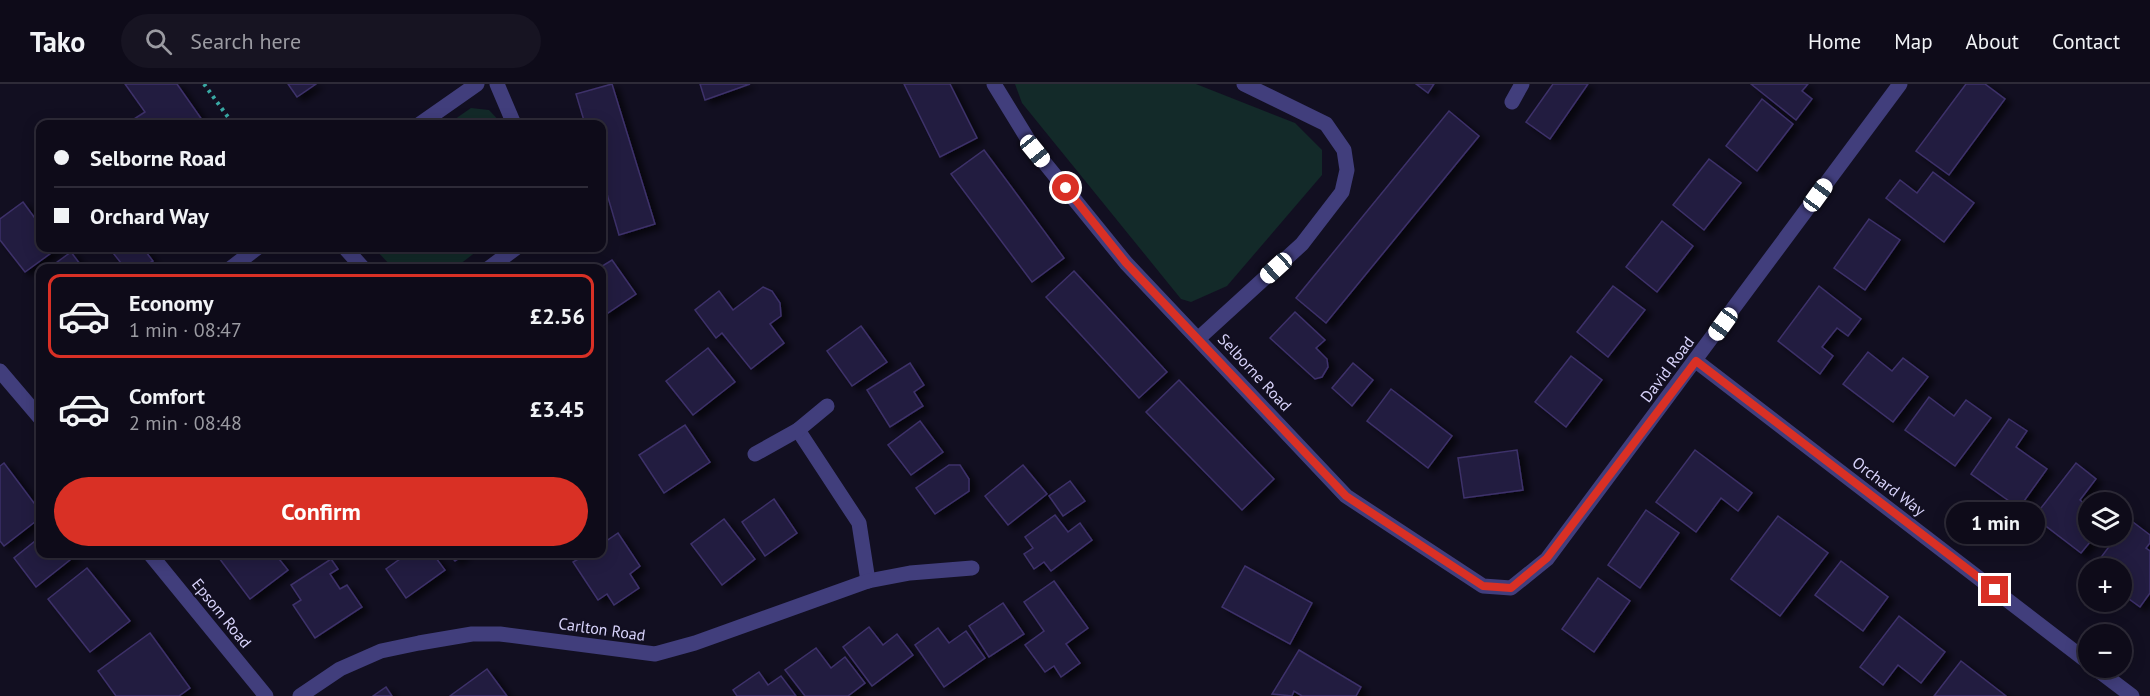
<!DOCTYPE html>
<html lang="en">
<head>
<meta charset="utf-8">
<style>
	:root { --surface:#0e0b19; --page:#171422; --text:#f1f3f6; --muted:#9b9ba2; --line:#2e2b38; --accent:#d93025 }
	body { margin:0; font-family:"PT Sans",sans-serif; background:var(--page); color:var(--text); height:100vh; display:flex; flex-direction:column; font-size:22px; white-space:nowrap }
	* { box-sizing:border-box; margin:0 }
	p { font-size:20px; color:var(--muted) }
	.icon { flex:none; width:33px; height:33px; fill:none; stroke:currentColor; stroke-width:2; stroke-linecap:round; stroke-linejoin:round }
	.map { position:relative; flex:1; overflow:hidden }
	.panel { position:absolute; left:36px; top:180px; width:570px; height:294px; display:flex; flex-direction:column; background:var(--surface); border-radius:12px; box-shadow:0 3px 15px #0003,0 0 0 2px var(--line) }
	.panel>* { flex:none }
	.top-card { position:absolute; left:36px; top:36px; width:570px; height:132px; border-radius:12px; box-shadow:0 3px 15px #0003,0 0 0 2px var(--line); display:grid; align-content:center; height:132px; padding:0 18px; background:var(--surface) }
	.buttons { position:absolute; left:2078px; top:408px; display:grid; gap:12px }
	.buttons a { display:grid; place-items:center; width:54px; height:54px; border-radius:50%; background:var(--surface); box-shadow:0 3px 15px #0003,0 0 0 2px var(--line); font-size:30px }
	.end { position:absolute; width:27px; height:27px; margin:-14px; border:8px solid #d93025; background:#fff; box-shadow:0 0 0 3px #fff }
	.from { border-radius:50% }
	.bubble { position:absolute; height:42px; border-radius:21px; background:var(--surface); box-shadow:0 3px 15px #0003,0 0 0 2px var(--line); font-size:20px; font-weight:700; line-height:42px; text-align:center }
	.car { position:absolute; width:18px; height:36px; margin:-18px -9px; border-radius:8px; box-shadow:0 0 4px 2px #0007; background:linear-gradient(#fff 24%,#345 0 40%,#fff 0 76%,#345 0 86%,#fff 0) }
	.top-card b { display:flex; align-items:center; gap:21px; height:57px; font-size:22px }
	.top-card b+b { border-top:2px solid var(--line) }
	.top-card i { width:15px; height:15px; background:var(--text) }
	ul { padding:10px 0 0; list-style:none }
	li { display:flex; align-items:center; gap:18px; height:84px; margin:0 12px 9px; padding:0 6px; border:3px solid transparent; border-radius:12px }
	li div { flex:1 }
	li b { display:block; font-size:22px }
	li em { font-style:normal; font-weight:700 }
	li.active { border-color:var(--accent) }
	li>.icon { width:54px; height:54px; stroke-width:1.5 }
	.cta { display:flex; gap:12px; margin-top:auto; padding:12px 18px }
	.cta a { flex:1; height:69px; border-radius:36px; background:var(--accent); color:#fff; font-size:24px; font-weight:700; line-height:69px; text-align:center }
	header { display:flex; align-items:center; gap:36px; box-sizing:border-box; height:84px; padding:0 30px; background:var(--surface); border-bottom:2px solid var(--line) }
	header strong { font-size:28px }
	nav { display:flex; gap:33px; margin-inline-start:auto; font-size:21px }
	.search { width:420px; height:54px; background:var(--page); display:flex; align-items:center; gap:15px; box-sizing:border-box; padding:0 21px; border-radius:33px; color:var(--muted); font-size:22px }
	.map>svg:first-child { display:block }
</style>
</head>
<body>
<header>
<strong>Tako</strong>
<div class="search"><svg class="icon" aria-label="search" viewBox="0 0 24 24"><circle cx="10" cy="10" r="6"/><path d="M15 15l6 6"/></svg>Search here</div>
<nav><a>Home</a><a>Map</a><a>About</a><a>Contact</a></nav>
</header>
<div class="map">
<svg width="2150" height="612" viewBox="0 0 2150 612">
	<defs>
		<filter id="shadow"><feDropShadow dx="6" dy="4" stdDeviation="3" flood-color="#0009"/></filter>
	</defs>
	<rect width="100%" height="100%" fill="#120f21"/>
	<g fill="#132a29">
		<path d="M1015,0h181l99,39 27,27v25l-95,111 -36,16 -10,-3 -159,-196z"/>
		<path d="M471,24l18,2 13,14h-54z"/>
		<path d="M374,164h107l-26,20h-62z"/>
	</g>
	<g fill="#241d40" stroke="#3d316a" stroke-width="1.5" filter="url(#shadow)">
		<path d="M125,0h52l28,40h-79l19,-12z"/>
		<path d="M288,0h28l-19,13z"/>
		<path d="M612,0l43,140 -36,11 -17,-58v-53h-17l-9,-30z"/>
		<path d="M700,0h50l-45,16z"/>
		<path d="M904,0h46l27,54 -37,19z"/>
		<path d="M1416,0h18l-6,9z"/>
		<path d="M1553,0h35l-38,55 -24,-17z"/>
		<path d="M1751,0h57l-6,7 10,8 -16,21z"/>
		<path d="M1966,0h19l20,15 -56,76 -33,-24z"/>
		<path d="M1762,15l31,25 -36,47 -31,-25z"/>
		<path d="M1449,27l30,25 -153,187 -30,-25z"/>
		<path d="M984,66l80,108 -32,24 -81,-108z"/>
		<path d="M1709,75l32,24 -37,47 -31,-25z"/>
		<path d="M1933,88l41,31 -30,39 -58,-44 14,-18 17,13z"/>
		<path d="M23,118l17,23v23h18l-33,24 -25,-32v-21z"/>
		<path d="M1869,135l31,21 -35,50 -31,-22z"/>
		<path d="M1662,137l31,25 -36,46 -31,-25z"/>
		<path d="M120,164h23l10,13 -11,7h-17l-12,-15z"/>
		<path d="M71,168l12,16h-34z"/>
		<path d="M612,176l24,34 -34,23v-49h-3z"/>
		<path d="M1074,187l93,101 -28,26 -93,-101z"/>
		<path d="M1613,202l32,24 -37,47 -31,-25z"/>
		<path d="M1819,202l42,33 -13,17 -11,-8 -15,19 11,9 -13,18 -42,-33z"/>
		<path d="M763,203l9,4 8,12 1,13 -11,8 14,19 -33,26 -29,-36 -6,5 -21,-28 24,-19 14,19z"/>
		<path d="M1295,228l30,28 -9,8 11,11 1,8 -6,10 -7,2 -45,-41z"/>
		<path d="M861,242l26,36 -35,24 -25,-35z"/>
		<path d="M708,264l27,34 -42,33 -27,-34z"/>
		<path d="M1868,268l24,19 11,-13 25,19 -35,45 -50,-38z"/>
		<path d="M1571,272l31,24 -36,47 -31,-25z"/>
		<path d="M910,279l14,22 -10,7 9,14 -33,21 -23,-37z"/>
		<path d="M1353,279l20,17 -21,26 -20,-18z"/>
		<path d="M1179,296l95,99 -32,31 -96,-98z"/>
		<path d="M1391,305l61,47 -24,32 -61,-47z"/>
		<path d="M1929,313l25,19 12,-16 25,18 -36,48 -50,-36z"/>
		<path d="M2009,335l18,12 -11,16 31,22 -28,39 -48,-34z"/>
		<path d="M920,337l23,31 -32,23 -23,-30z"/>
		<path d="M685,341l25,37 -46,31 -25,-38z"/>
		<path d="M1517,366l6,40 -59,8 -6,-40z"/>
		<path d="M1695,366l57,43 -14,18 -17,-13 -25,34 -40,-30z"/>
		<path d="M4,379l36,48v7l-36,28 -4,-5v-75z"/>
		<path d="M2076,379l20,16 -16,21 8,7v29h7l-14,17 -47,-36z"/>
		<path d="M949,381h11l9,14v12l-34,23 -19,-26z"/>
		<path d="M1023,381l24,29 -39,31 -23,-29z"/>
		<path d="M1070,397l15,20 -22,15 -14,-20z"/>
		<path d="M774,415l23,34 -32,23 -23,-34z"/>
		<path d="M1646,426l33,23 -39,55 -32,-23z"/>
		<path d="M1055,431l13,17 12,-9 12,17 -41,31 -7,-9 -10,7 -10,-15 9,-6 -8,-11z"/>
		<path d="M1778,432l50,37 -48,63 -49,-37z"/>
		<path d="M724,435l31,40 -33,26 -31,-41z"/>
		<path d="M2129,435l21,16v8l-4,5 4,3v42l-10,14 -19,-14v-25h-28l24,-32h4v-6z"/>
		<path d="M618,449l22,33 -10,8 9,14 -25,17 -7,-11 -9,6 -25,-38 14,-8h15v-10z"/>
		<path d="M40,453v17h33l2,2 -39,31 -22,-29z"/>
		<path d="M216,470h59l13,16 -38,29z"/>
		<path d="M407,470h26l12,16 -39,28 -20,-29z"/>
		<path d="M449,470h16l-10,7z"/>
		<path d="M331,475l7,10 -8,5 10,15 7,-4 15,22 -47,31 -22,-33 8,-5 -10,-15z"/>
		<path d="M1841,477l47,36 -25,34 -48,-36z"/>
		<path d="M1245,482l67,37 -22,41 -68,-37z"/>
		<path d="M87,484l43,53 -40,31 -42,-53z"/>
		<path d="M1598,494l32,23 -36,51 -32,-23z"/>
		<path d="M1054,497l34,47 -22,16 14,19 -19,14 -7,-11 -9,6 -20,-27 19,-14 -20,-29z"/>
		<path d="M1003,519l21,31 -35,23 -20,-31z"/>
		<path d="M1899,532l46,36 -24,31 -23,-18 -15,20 -23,-18z"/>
		<path d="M869,543l14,18 14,-11 16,21 -41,31 -29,-39z"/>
		<path d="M938,544l11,15 17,-12 19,27 -41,29 -29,-42z"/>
		<path d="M150,549l40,55 -11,8h-63l-18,-25z"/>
		<path d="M816,564l15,20 14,-11 20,26 -17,13h-43l-20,-26z"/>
		<path d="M1299,566l62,37 -5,9h-54l-8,-5 -2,5 -20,-2z"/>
		<path d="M1961,577l45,35h-72z"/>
		<path d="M487,585l20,27h-57z"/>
		<path d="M759,588l9,13 13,-9 15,20h-59l-4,-6z"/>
		<path d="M386,603l6,9h-19z"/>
	</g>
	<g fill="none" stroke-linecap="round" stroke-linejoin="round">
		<path stroke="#39a9a4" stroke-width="4" stroke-dasharray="3 4.5" stroke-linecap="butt" d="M204,0l29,40"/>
		<g stroke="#413e7c" stroke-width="15">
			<path d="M497,0l17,40"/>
			<path d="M994,0l41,67 91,112 220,233 137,90 28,2 36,-29 353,-475"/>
			<path d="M1512,18l10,-18"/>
			<path d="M420,40l57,-40"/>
			<path d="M345,164l18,20"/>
			<path d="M231,184l26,-20"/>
			<path d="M489,184l27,-20"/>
			<path d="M1199,254l103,-94 40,-52 5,-22 -3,-20 -18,-26 -82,-40"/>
			<path d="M1696,277l392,301"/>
			<path d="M0,287l40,47"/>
			<path d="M798,346l61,93 9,58"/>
			<path d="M755,370l43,-24 29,-24"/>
			<path d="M150,470l116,142"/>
			<path d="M2095,584l37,28"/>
			<path d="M300,612l40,-27 41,-18 38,-8 53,-9h28l155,20 40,-11 173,-62 42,-8 62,-5"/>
		</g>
	</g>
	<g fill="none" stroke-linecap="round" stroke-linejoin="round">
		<path stroke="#d93025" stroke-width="8" d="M1066,104l60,75 220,233 137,90 28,2 36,-30 149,-197 299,229"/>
	</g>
	<g text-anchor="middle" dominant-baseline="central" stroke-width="4.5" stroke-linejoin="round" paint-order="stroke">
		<g font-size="16" fill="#d8d3fb" stroke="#120f21">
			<text transform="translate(1667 285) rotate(-53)">David Road</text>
			<text transform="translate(1255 288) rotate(47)">Selborne Road</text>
			<text transform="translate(1889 402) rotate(37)">Orchard Way</text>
			<text transform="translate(222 529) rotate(51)">Epsom Road</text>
			<text transform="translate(602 545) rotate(8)">Carlton Road</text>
		</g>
	</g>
</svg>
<div class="buttons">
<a><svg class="icon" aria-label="layers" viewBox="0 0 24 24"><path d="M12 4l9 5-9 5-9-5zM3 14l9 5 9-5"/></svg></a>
<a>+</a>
<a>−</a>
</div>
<i class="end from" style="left:1066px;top:104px"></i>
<i class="end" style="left:1995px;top:506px"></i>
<div class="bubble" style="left:1946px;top:418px;width:99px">1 min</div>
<i class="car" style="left:1035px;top:67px;rotate:141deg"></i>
<i class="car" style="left:1818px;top:111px;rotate:36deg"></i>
<i class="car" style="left:1276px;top:184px;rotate:228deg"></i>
<i class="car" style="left:1723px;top:240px;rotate:216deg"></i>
<div class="top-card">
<b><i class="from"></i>Selborne Road</b>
<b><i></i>Orchard Way</b>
</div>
<section class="panel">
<ul>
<li class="active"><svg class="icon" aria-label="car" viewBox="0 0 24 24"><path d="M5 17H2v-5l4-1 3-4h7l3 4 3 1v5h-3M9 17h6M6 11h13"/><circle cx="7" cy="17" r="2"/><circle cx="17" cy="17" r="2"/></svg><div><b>Economy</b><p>1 min · 08:47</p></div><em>£2.56</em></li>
<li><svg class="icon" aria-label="car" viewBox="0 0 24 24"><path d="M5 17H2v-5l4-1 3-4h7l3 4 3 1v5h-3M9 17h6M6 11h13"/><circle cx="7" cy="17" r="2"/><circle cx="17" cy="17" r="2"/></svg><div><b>Comfort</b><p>2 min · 08:48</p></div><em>£3.45</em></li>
</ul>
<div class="cta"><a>Confirm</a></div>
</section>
</div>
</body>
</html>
